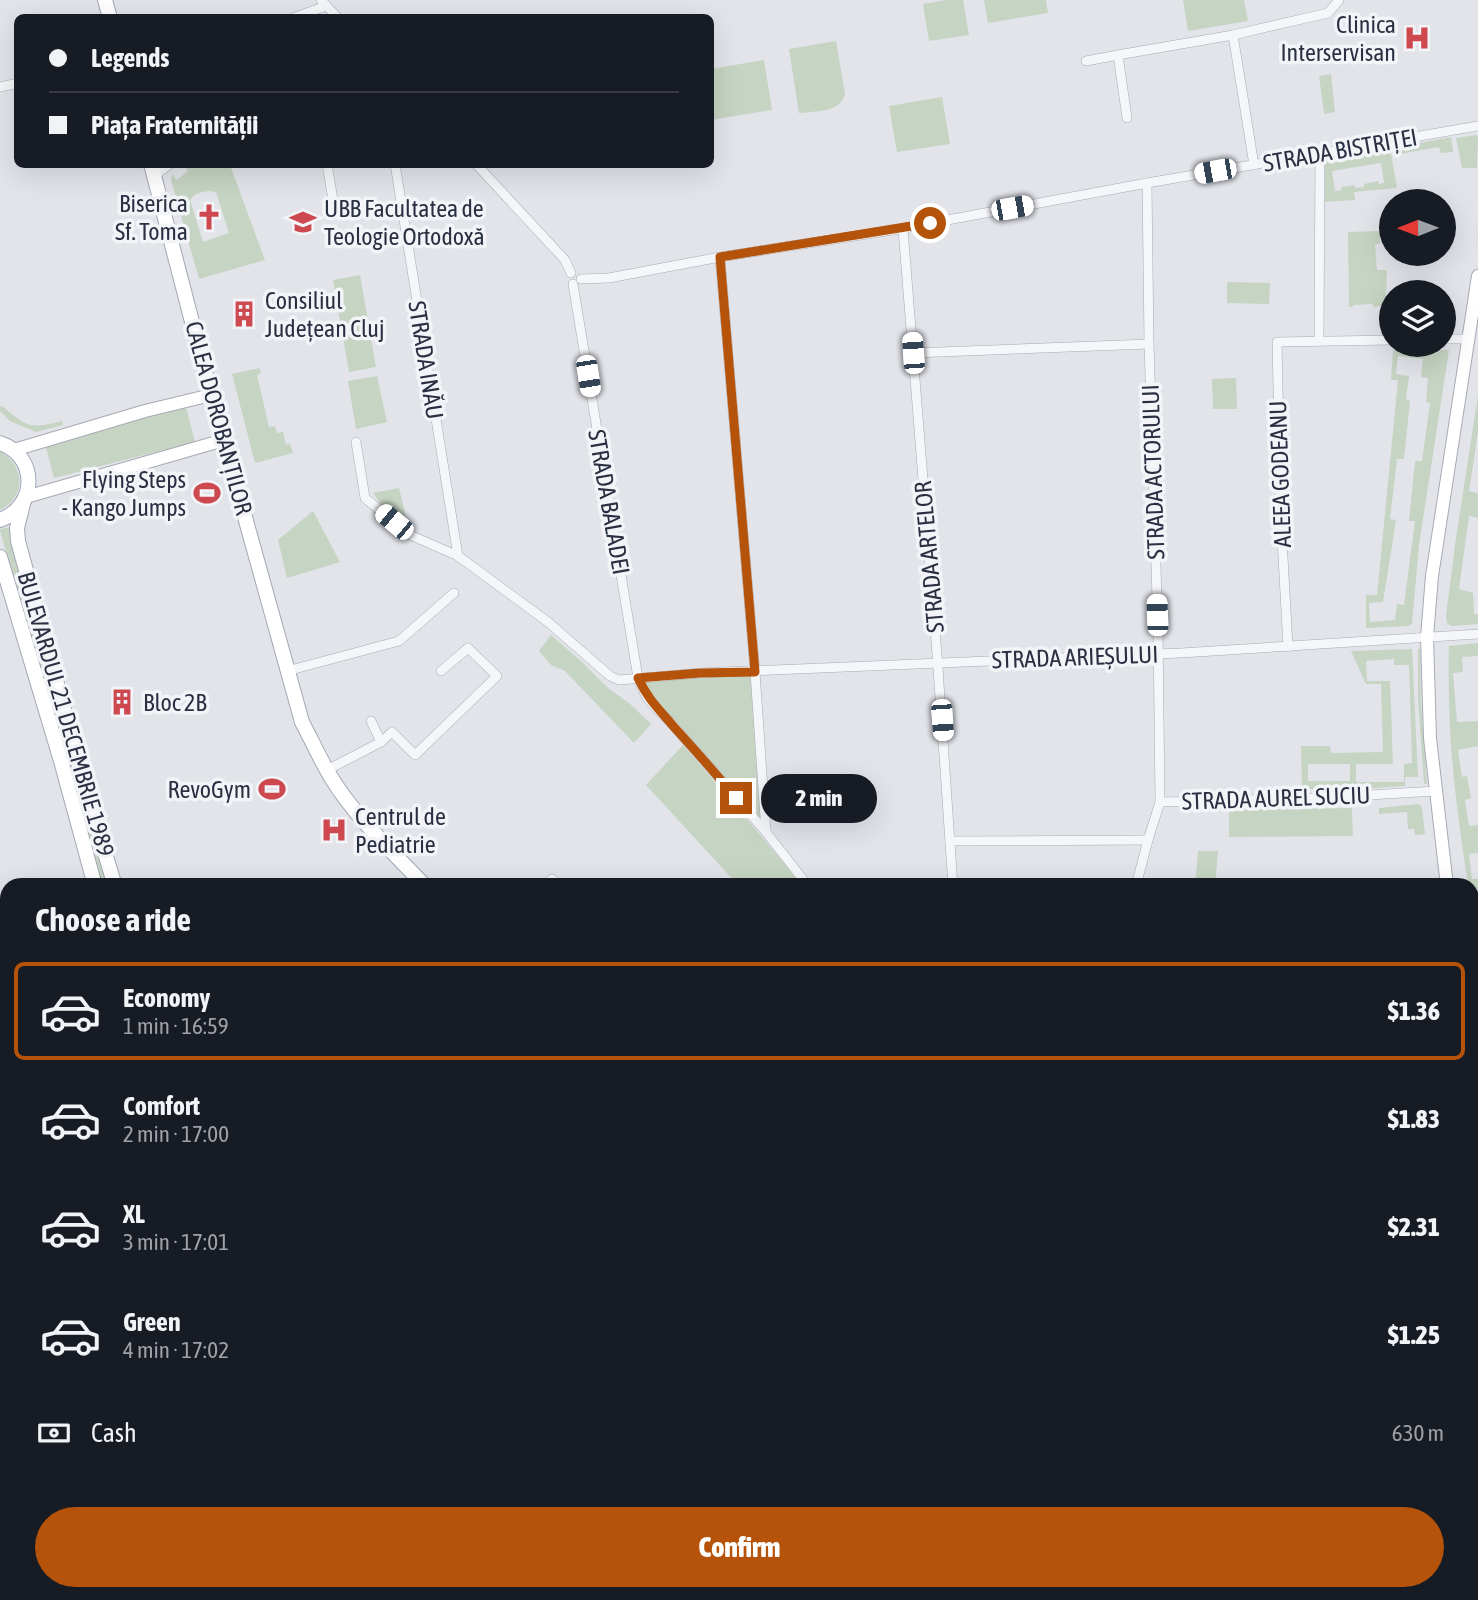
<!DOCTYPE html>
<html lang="en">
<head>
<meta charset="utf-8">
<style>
	:root { --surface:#171b24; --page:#20242c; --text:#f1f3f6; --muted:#9ea1a6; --line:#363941; --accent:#b45309 }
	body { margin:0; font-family:"Asap Condensed",sans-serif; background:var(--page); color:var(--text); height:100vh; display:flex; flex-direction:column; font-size:26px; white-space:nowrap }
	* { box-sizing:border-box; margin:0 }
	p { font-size:23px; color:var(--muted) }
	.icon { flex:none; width:38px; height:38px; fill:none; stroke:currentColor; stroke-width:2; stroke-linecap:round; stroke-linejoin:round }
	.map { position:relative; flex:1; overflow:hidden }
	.details { position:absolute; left:0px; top:878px; width:1479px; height:723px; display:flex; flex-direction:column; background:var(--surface); border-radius:21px 21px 0 0; box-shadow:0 7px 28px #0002 }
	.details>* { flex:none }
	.guide { position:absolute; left:14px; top:14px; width:700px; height:154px; border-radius:10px; box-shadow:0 7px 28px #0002; display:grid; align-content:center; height:154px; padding:0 35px; background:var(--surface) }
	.needle { width:46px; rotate:269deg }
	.controls { position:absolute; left:1379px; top:189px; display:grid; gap:14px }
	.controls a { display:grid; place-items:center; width:77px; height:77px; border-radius:50%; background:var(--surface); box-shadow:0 7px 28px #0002; font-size:35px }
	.end { position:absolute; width:32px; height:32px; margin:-16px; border:9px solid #b45309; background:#fff; box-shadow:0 0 0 4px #fff }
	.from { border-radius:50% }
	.bubble { position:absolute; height:49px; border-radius:24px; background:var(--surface); box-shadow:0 7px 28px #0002; font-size:23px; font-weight:800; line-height:49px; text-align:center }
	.car { position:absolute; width:21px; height:42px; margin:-21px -10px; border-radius:9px; box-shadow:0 0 5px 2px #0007; background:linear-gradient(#fff 24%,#345 0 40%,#fff 0 76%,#345 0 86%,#fff 0) }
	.guide b { display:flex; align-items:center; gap:24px; height:66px; font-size:26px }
	.guide b+b { border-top:2px solid var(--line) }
	.guide i { width:18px; height:18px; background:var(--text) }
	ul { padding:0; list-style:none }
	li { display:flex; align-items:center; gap:21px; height:98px; margin:0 14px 10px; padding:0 21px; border:4px solid transparent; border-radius:10px }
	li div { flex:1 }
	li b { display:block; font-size:26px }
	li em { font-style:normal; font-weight:800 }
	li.on { border-color:var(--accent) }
	li>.icon { width:63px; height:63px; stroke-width:1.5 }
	h2 { padding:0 35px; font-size:32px; line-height:84px }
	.pay { display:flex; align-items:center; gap:18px; height:77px; padding:0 35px; font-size:26px }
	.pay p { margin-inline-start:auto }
	.primary-button { display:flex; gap:14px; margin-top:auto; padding:14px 35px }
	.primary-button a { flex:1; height:80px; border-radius:42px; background:var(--accent); color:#fff; font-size:28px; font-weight:800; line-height:80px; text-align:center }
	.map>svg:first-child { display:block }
</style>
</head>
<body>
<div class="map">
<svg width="1478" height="1600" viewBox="0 0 1478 1600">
	<rect width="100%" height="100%" fill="#e2e4ea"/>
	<g fill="#c6d4c3" fill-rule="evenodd">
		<path d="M947,0h16l6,35 -40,6 -6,-37z"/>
		<path d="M984,0h62l2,13 -60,10z"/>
		<path d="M1183,0h61l4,21 -60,10z"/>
		<path d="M836,41l9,53c-5,19 -29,17 -46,19l-10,-64z"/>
		<path d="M764,60l8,50 -61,10v-51z"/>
		<path d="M1331,74l4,38 -11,2 -5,-38z"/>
		<path d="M942,97l8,47 -53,8 -8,-46z"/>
		<path d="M1476,135l2,1 -1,32h-15l-6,-30z"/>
		<path d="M1451,137l2,15 -12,1 -2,-6 -45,8 -1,-7z"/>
		<path d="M1390,148l7,40 -43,4 1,8 -30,2 -1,-42zM1381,163l3,20 -5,1 -1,-3 -14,3v3l-9,1v-3l-14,2 1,3 -7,1 -3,-20z"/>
		<path d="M183,165h47l35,95 -66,19 -28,-99 1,-6 5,6 11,-9zM209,191l7,1 13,41 -26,9 -13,-42c5,-7 11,-8 19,-9z"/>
		<path d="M1380,231v13h-5l2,26h10l-1,28 5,1v5l-17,3 -2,-3 -18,1 -2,2h-3l-1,-75z"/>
		<path d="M360,275l16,92 -27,5 -16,-92z"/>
		<path d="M1227,282l43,1 -1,21 -42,-1z"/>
		<path d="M1393,350h56l-30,195 -7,79 -4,2 -42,2v-33h11l21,-215h-7zM1398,356l25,3 -2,18 7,1 -2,24 4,1 -8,58h-7l-6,60h6l-11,84 -7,-1 -2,16 -25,2 -1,-19 14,-1 13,-82 -6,-1 7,-60h7l6,-58 -4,-2 3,-23 -13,-2z"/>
		<path d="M260,368l1,5 -4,2 12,52 6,-1 2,7 6,-1 3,13 4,-2 3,10 -38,10 -23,-89z"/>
		<path d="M377,376l10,46 -31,7 -8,-48z"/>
		<path d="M1236,378l1,31h-24l-1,-30z"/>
		<path d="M1478,395v37l-9,59 9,2v25l-9,-2 -10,73 14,4 1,21h4v10l-27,2 -4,-3 -1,-7 9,-71z"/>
		<path d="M2,406c27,22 27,23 60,15l1,4 -27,7 -26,-11 -10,-10v-4z"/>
		<path d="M186,407l9,35 -141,36 -9,-34z"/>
		<path d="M0,451c25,15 27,45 0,59z"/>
		<path d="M399,488l10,42 -23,-19 -13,-18z"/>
		<path d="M313,511l27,51 -53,16 -9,-38z"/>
		<path d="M10,527l102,358h-11l-101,-354v-2z"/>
		<path d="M551,635l32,28 25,25 22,16 21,20 -17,19 -69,-72 -14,-6 -12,-14z"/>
		<path d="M1478,643v13l-16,1 1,15 -10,1 4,49 21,-1v25l-20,4 4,27 5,-1 4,22 -6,2 4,26 9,-1v28l-9,1 3,25h6v22l-2,1 2,17v32l-6,-43v-22l-4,-1c-9,-61 -18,-122 -19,-184 0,-18 -1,-36 0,-55z"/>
		<path d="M1412,649l6,128h-13v9l-61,4 -42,-1 -1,-43h29l1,7 52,-1 -2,-68h-15l-15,-33zM1394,659v6h15l3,98 -8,1v18h-48v-18h37l-3,-83h-23l-1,-20zM1350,764v17h-42v-17z"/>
		<path d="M1418,649h2l1,51 6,84h-3l-6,-85z"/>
		<path d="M755,672l11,160 -94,-108 -34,-46z"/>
		<path d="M683,745l120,140h-65l-92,-100z"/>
		<path d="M1419,804l3,4 3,26 -10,1 -1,-6h-6l-1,-17 -28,2v-6z"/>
		<path d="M1352,808l1,28 -124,1v-27z"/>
		<path d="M1198,851h20l-3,34h-20z"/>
		<path d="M7,1584v10h48v6h-55v-15z"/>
	</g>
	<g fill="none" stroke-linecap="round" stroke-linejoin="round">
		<g stroke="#9eaeca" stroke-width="10">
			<path d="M0,1321l7,10"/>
			<path d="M120,1594v6"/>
		</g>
		<g stroke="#a7aab4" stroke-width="10">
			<g id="street">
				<path d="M321,0l17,18"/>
				<path d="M293,18l33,-12"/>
				<path d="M1233,35l21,130"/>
				<path d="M1086,61l32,-6"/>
				<path d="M0,87l18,-4"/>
				<path d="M1127,118l-9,-63 115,-20 95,-22 11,-13"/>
				<path d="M327,164l8,48"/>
				<path d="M395,164l63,392"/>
				<path d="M476,164l89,96 6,13"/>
				<path d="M154,176l16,-12"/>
				<path d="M903,229l34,425 16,232"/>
				<path d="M720,257l35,415 11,160"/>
				<path d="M581,279l28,-1 111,-21 179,-28 248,-46 331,-57"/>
				<path d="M573,284l65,394 7,16 8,11 19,19 94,108 42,54"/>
				<path d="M1444,339h24"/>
				<path d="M1319,341l1,-188"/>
				<path d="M913,353l236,-9"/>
				<path d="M356,442l9,56 43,36 50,22 90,66 62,54 9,4 81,-7 481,-20 297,-19"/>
				<path d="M1288,647l-7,-126 -4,-179 114,-2"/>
				<path d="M287,671l112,-30 55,-48"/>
				<path d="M381,742l11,-10 23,23 82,-79 -29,-28 -27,23"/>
				<path d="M327,770l54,-28 -10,-21"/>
				<path d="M1160,802l141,-3 135,-8"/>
				<path d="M950,841l198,-1"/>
				<path d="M546,886l6,-7 6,7"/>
				<path d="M1136,886l12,-46 12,-38 -2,-172 -9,-286 -2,-161"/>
				<path d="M0,1021l7,-2"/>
				<path d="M1472,1446l6,-2"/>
				<path d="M1472,1456l6,19"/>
				<path d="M1472,1573l6,17"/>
				<path d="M725,1594l3,6"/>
				<path d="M1263,1594l4,6"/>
				<path d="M463,1600l8,-6"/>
				<path d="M916,1600l10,-6"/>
				<path d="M1133,1600l11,-6"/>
			</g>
		</g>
		<g stroke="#a7aab4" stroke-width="14">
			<g id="secondary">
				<path d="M14,450l131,-39 66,-16"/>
				<path d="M26,497l198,-57"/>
				<path d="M1447,886l-17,-148 -3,-101 5,-61 46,-300"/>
				<path d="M1472,1034l6,13"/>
				<path d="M1472,1095l6,-2"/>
				<path d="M1472,1123l6,17"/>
				<path d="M0,1426h7"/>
			</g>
		</g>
		<g stroke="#a1a7b6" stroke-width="16">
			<g id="primary">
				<path d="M105,0l5,18"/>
				<path d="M151,164l60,231 91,327c10,19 19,39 30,57 25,40 61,73 93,107"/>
				<path d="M0,443c38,13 38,63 0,77"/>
				<path d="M24,500l-7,28 1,13 69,253 28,92"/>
				<path d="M0,557l61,204 34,125"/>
				<path d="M407,1594l3,6"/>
				<path d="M943,1594l2,6"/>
			</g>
		</g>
		<use href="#street" stroke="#f5f6f9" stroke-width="9"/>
		<use href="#secondary" stroke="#fff" stroke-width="12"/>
		<use href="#primary" stroke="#fff" stroke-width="14"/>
	</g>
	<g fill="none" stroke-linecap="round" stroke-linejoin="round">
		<path stroke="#b45309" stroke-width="9" d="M736,798c-20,-24 -41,-48 -62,-71 -15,-18 -25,-26 -36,-49l62,-5 55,-1 -35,-415 210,-34"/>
	</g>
	<defs>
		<g id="hospital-bare" transform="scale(2.1)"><path d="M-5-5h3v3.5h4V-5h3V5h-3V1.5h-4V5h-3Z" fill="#cd494f" stroke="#f2f4f8" stroke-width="2.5" paint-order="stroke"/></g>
		<g id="church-bare" transform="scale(2.1)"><path d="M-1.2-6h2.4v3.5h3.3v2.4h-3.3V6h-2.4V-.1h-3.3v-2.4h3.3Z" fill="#cd494f" stroke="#f2f4f8" stroke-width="2.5" paint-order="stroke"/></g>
		<g id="university-bare" transform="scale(2.1)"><path d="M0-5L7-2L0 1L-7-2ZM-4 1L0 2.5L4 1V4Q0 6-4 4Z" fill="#cd494f" stroke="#f2f4f8" stroke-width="2.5" paint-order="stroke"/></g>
		<g id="building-bare" transform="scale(2.1)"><path d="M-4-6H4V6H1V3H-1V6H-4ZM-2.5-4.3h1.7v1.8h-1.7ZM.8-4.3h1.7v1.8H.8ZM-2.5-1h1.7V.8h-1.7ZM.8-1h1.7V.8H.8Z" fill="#cd494f" stroke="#f2f4f8" stroke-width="2.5" paint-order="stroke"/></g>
		<g id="stadium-bare" transform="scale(2.1)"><path d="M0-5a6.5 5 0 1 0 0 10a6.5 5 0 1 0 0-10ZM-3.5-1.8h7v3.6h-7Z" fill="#cd494f" stroke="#f2f4f8" stroke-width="2.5" paint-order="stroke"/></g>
	</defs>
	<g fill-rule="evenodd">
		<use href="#hospital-bare" x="1417" y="38"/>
		<use href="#church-bare" x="209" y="217"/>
		<use href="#university-bare" x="303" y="222"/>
		<use href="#building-bare" x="244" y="314"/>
		<use href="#stadium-bare" x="207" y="493"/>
		<use href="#building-bare" x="122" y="702"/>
		<use href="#stadium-bare" x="272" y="789"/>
		<use href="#hospital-bare" x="334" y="830"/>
	</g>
	<g text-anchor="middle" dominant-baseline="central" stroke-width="7" stroke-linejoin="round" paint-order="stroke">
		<g font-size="24" fill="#2a3042" stroke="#f2f4f8" text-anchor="end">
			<text x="1396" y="24">Clinica<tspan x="1396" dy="28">Interservisan</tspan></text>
			<text x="188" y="203">Biserica<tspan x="188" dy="28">Sf. Toma</tspan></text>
			<text x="324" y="208" text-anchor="start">UBB Facultatea de<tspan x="324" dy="28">Teologie Ortodoxă</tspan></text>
			<text x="265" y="300" text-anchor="start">Consiliul<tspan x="265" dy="28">Județean Cluj</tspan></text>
			<text x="186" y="479">Flying Steps<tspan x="186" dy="28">- Kango Jumps</tspan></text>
			<text x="143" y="702" text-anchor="start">Bloc 2B</text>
			<text x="251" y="789">RevoGym</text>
			<text x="355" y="816" text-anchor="start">Centrul de<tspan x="355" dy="28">Pediatrie</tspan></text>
		</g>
		<g font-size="24" fill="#2a3042" stroke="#f2f4f8">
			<text transform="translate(1340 150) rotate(-10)">STRADA BISTRIȚEI</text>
			<text transform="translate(426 360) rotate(81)">STRADA INĂU</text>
			<text transform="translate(219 418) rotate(75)">CALEA DOROBANȚILOR</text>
			<text transform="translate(1153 472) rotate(-92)">STRADA ACTORULUI</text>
			<text transform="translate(1280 474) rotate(-92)">ALEEA GODEANU</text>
			<text transform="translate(609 502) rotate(80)">STRADA BALADEI</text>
			<text transform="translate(929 557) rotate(-95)">STRADA ARTELOR</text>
			<text transform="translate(1075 657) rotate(-2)">STRADA ARIEȘULUI</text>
			<text transform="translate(66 714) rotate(74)">BULEVARDUL 21 DECEMBRIE 1989</text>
			<text transform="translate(1276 798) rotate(-2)">STRADA AUREL SUCIU</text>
		</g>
	</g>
</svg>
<div class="controls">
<a><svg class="needle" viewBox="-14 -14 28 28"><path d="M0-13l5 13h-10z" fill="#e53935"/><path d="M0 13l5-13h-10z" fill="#9ea1a6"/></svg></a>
<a><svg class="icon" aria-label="layers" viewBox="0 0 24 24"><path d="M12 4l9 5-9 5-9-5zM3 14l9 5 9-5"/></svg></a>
</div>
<i class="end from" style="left:930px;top:223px"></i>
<i class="end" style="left:736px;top:798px"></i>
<div class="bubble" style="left:761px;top:774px;width:116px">2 min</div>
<i class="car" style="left:1215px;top:171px;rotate:260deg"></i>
<i class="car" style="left:1012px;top:208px;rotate:80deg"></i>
<i class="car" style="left:913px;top:353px;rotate:356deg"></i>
<i class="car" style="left:588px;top:376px;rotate:171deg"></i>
<i class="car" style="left:394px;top:522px;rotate:310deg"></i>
<i class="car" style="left:1157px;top:615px;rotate:358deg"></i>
<i class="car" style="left:942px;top:720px;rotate:176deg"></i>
<div class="guide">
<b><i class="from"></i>Legends</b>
<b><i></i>Piața Fraternității</b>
</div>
<section class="details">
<h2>Choose a ride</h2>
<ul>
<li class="on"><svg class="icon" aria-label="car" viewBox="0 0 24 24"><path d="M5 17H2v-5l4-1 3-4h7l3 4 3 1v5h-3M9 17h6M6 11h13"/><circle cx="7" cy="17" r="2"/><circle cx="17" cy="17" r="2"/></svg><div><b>Economy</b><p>1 min · 16:59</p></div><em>$1.36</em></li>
<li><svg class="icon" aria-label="car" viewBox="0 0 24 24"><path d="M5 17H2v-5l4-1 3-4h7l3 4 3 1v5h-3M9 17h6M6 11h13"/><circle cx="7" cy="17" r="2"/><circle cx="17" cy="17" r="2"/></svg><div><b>Comfort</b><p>2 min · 17:00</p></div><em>$1.83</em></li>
<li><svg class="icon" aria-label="car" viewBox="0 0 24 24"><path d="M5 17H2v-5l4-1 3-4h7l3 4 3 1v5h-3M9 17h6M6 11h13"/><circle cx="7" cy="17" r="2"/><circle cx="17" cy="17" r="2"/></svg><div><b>XL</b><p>3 min · 17:01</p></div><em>$2.31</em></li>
<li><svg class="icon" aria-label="car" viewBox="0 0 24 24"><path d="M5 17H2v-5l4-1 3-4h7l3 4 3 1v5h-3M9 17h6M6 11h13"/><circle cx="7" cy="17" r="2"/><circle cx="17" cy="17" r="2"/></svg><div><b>Green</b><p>4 min · 17:02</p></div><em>$1.25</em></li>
</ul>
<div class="pay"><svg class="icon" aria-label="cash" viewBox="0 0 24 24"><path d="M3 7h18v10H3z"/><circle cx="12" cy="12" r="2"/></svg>Cash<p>630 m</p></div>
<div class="primary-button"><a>Confirm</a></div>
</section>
</div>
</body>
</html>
